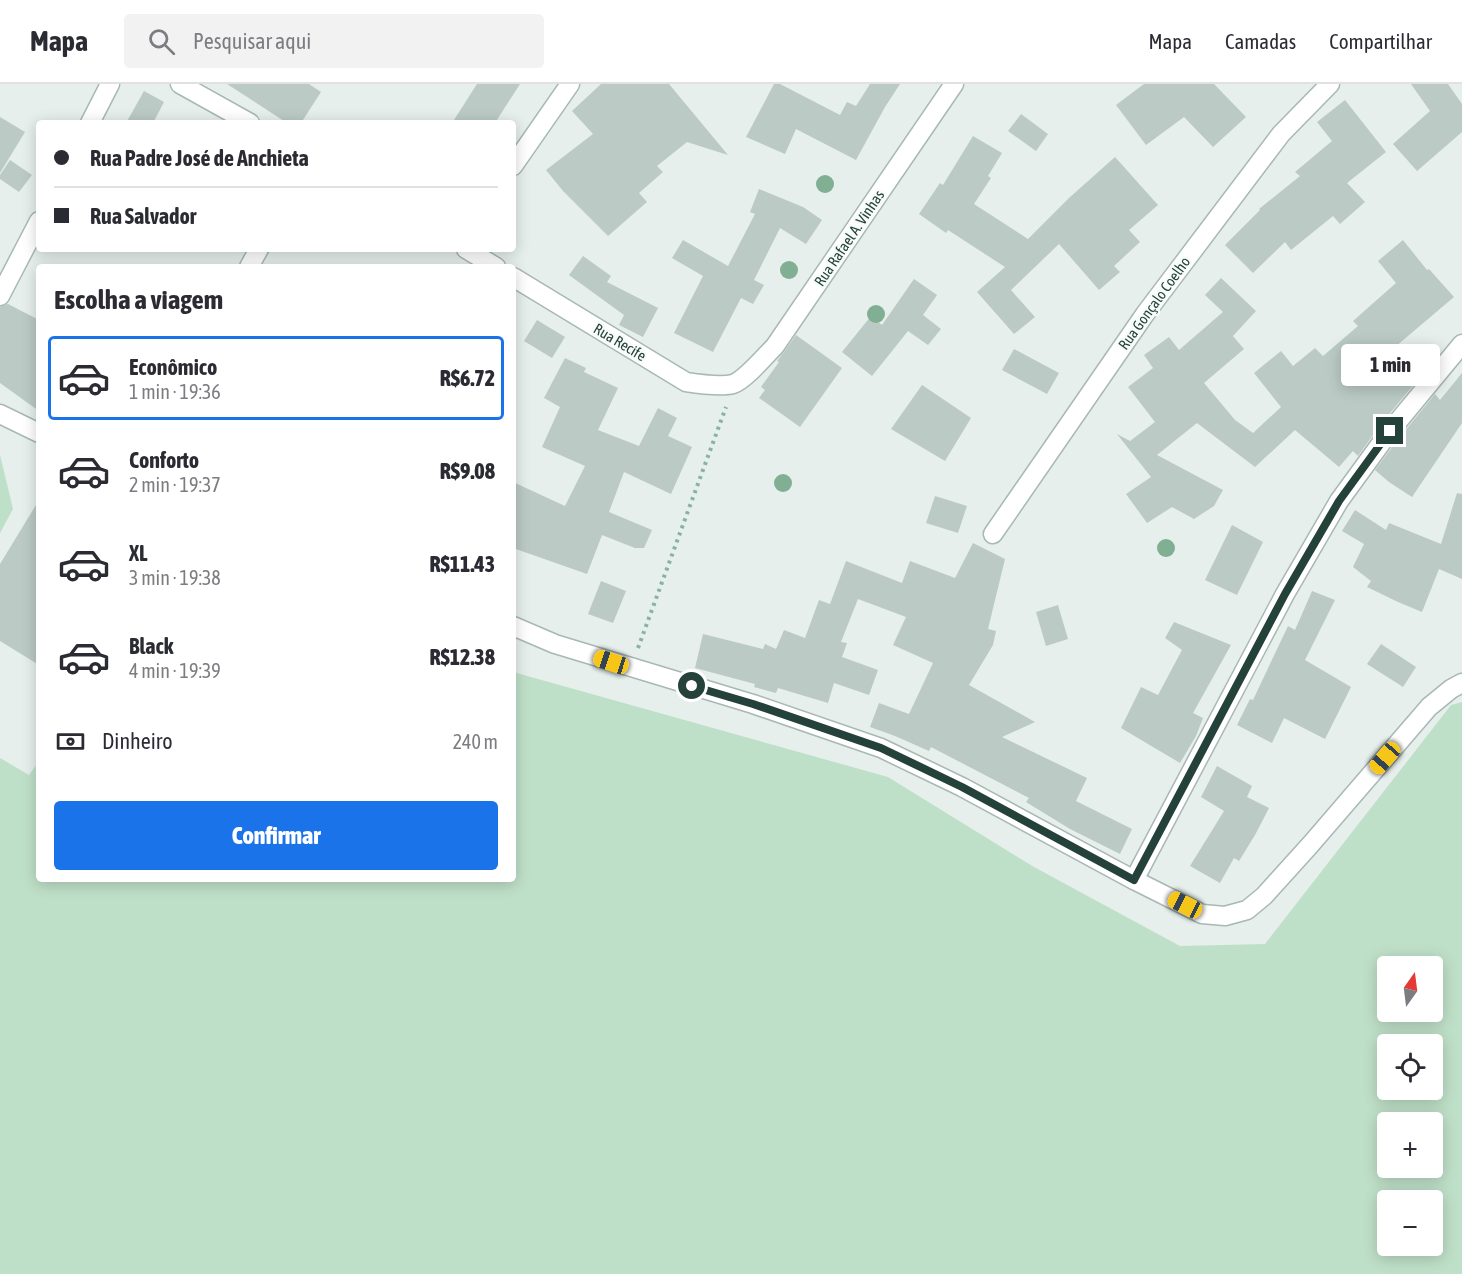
<!DOCTYPE html>
<html lang="pt">
<head>
<meta charset="utf-8">
<style>
	:root { --surface:#fff; --page:#f2f2f3; --text:#2b2b33; --muted:#7c7c81; --line:#e1e1e2; --accent:#1a73e8 }
	body { margin:0; font-family:"Asap Condensed",sans-serif; background:var(--page); color:var(--text); height:100vh; display:flex; flex-direction:column; font-size:22px; white-space:nowrap }
	* { box-sizing:border-box; margin:0 }
	p { font-size:20px; color:var(--muted) }
	.icon { flex:none; width:33px; height:33px; fill:none; stroke:currentColor; stroke-width:2; stroke-linecap:round; stroke-linejoin:round }
	.map { position:relative; flex:1; overflow:hidden }
	.drawer { position:absolute; left:36px; top:180px; width:480px; height:618px; display:flex; flex-direction:column; background:var(--surface); border-radius:6px; box-shadow:0 3px 15px #0003 }
	.drawer>* { flex:none }
	.top-card { position:absolute; left:36px; top:36px; width:480px; height:132px; border-radius:6px; box-shadow:0 3px 15px #0003; display:grid; align-content:center; height:132px; padding:0 18px; background:var(--surface) }
	.needle { width:39px; rotate:14deg }
	.buttons { position:absolute; left:1377px; top:872px; display:grid; gap:12px }
	.buttons a { display:grid; place-items:center; width:66px; height:66px; border-radius:6px; background:var(--surface); box-shadow:0 3px 15px #0003; font-size:30px }
	.end { position:absolute; width:27px; height:27px; margin:-14px; border:8px solid #24423a; background:#fff; box-shadow:0 0 0 3px #fff }
	.from { border-radius:50% }
	.bubble { position:absolute; height:42px; border-radius:6px; background:var(--surface); box-shadow:0 3px 15px #0003; font-size:20px; font-weight:800; line-height:42px; text-align:center }
	.car { position:absolute; width:18px; height:36px; margin:-18px -9px; border-radius:8px; box-shadow:0 0 4px 2px #0007; background:linear-gradient(#f5c518 24%,#345 0 40%,#f5c518 0 76%,#345 0 86%,#f5c518 0) }
	.top-card b { display:flex; align-items:center; gap:21px; height:57px; font-size:22px }
	.top-card b+b { border-top:2px solid var(--line) }
	.top-card i { width:15px; height:15px; background:var(--text) }
	ul { padding:0; list-style:none }
	li { display:flex; align-items:center; gap:18px; height:84px; margin:0 12px 9px; padding:0 6px; border:3px solid transparent; border-radius:6px }
	li div { flex:1 }
	li b { display:block; font-size:22px }
	li em { font-style:normal; font-weight:800 }
	li.active { border-color:var(--accent) }
	li>.icon { width:54px; height:54px; stroke-width:1.5 }
	h2 { padding:0 18px; font-size:27px; line-height:72px }
	.pay { display:flex; align-items:center; gap:15px; height:66px; padding:0 18px; font-size:22px }
	.pay p { margin-inline-start:auto }
	.action { display:flex; gap:12px; margin-top:auto; padding:12px 18px }
	.action a { flex:1; height:69px; border-radius:6px; background:var(--accent); color:#fff; font-size:24px; font-weight:800; line-height:69px; text-align:center }
	header { display:flex; align-items:center; gap:36px; box-sizing:border-box; height:84px; padding:0 30px; background:var(--surface); border-bottom:2px solid var(--line) }
	header strong { font-size:28px }
	nav { display:flex; gap:33px; margin-inline-start:auto; font-size:21px }
	.search { width:420px; height:54px; background:var(--page); display:flex; align-items:center; gap:15px; box-sizing:border-box; padding:0 21px; border-radius:6px; color:var(--muted); font-size:22px }
	.map>svg:first-child { display:block }
</style>
</head>
<body>
<header>
<strong>Mapa</strong>
<div class="search"><svg class="icon" aria-label="search" viewBox="0 0 24 24"><circle cx="10" cy="10" r="6"/><path d="M15 15l6 6"/></svg>Pesquisar aqui</div>
<nav><a>Mapa</a><a>Camadas</a><a>Compartilhar</a></nav>
</header>
<div class="map">
<svg width="1462" height="1190" viewBox="0 0 1462 1190">
	<rect width="100%" height="100%" fill="#e6efeb"/>
	<g fill="#bfe0c8" fill-rule="evenodd">
		<path d="M0,371l13,54 -13,24z"/>
		<path d="M513,588l375,105 146,90 146,79 85,-2 186,-239 11,-3v572h-1462v-516l29,17 10,-14v118h474zM1388,882h44v45h-44zM1388,960h44v45h-44zM1388,1038h44v45h-44zM1388,1116h44v45h-44z"/>
	</g>
	<g fill="#bbcac4">
		<path d="M227,0h82l12,8 -20,31h-14z"/>
		<path d="M477,0h43l-25,39h-43z"/>
		<path d="M601,0h68l59,71 -41,-13 -30,24 6,6 -24,21 8,9 -39,34 -45,-45 -17,-21 47,-36 -21,-23z"/>
		<path d="M774,0h6l60,31 7,-13 9,4 14,-22h30l-15,23 -29,53 -60,-31 -11,25 -39,-17z"/>
		<path d="M1144,0h70l32,33 -33,30 -29,-30 -38,28 -30,-40z"/>
		<path d="M1411,0h37l14,20v28l-45,39 -24,-27 37,-33z"/>
		<path d="M144,7l20,11 -11,21h-27z"/>
		<path d="M1345,16l41,52 -39,31 18,19 -25,22 -7,-8 -42,34 -6,-8 -32,31 -28,-28 35,-35 -1,-1 41,-33 -5,-4 37,-31 -15,-19z"/>
		<path d="M1021,30l27,20 -12,17 -28,-20z"/>
		<path d="M0,33l25,15 -25,41z"/>
		<path d="M973,52l29,17 -14,23 3,2 -17,26 54,35 41,-41 46,-41 43,48 -29,25 11,12 -26,24 6,6 -21,18 -40,-46 -48,46 24,27 -21,17 -37,-42 28,-25 -57,-37 -2,3 -27,-19 21,-31 3,2z"/>
		<path d="M10,76l22,15 -13,17 -19,-13v-4z"/>
		<path d="M759,105l44,18 19,13 -16,24 -26,-16 -26,52 10,5 -11,19 -12,-6 -28,54 -39,-19 29,-57 -31,-18 11,-18 45,26 27,-52 -5,-2z"/>
		<path d="M1403,156l24,30 2,-1 25,28 -59,50 25,30 -39,47 -23,32 -5,-5 -14,16 -44,-37 -40,37 -58,-44 -40,32 66,35 -9,16 -20,13 -22,-12 -25,16 -21,-29 25,-17 -34,-43 13,7 25,-19 -27,-35 25,-19 -9,-13 25,-18 10,13 44,-38 -18,-17 16,-17 35,33 -23,25 11,13 -40,34 31,37 18,13 28,-26 -27,-34 27,-22 12,15 22,-18 8,8 35,-30 -5,-5 43,-38 -18,-22z"/>
		<path d="M583,172l28,20 -4,6 51,26 -15,29 -24,-12 5,-10 -55,-40z"/>
		<path d="M914,195l23,16 -14,20 18,14 -13,16 -20,-14 -36,45 -30,-24 29,-36 11,9z"/>
		<path d="M8,220l31,16v91l-39,-28v-76z"/>
		<path d="M537,236l28,17 -13,21 -28,-17z"/>
		<path d="M796,251l46,33 -42,59 -41,-29 6,-8 -4,-3 18,-25 -2,-1 7,-9z"/>
		<path d="M1014,265l45,24 -12,21 -45,-24z"/>
		<path d="M565,274l21,10 -2,4 34,16 -20,42 41,16 19,-38 19,10 -9,18 24,11 -21,47 -47,-22 -15,40 43,18 -8,18h-9l-33,-13 -15,39 -74,-26v-66l52,24 20,-40 -43,-19 18,-40 -16,-9z"/>
		<path d="M1462,289v50l-50,74 -23,-15 -14,-12 24,-32 36,-44 5,6z"/>
		<path d="M922,301l49,33 -26,43 -54,-32z"/>
		<path d="M1457,409l5,1v85l-23,-10 -17,43 -24,-10 -31,-15 4,-6 -18,-14 11,-23 -22,-13 13,-21 31,20 3,-7 52,21z"/>
		<path d="M935,412l32,10 -9,27 -32,-10z"/>
		<path d="M39,416v165l-39,-24v-77z"/>
		<path d="M1232,441l31,17 -26,53 -32,-15z"/>
		<path d="M973,459l32,16 -17,70 8,2 -3,14 -24,40 66,37 -33,15 85,41 -11,23 56,28 -12,25 -50,-25 -44,-27 3,-4 -98,-51 -2,4 -34,-15 -25,-9 9,-24 30,11 24,-51 -40,-18 13,-28 -48,-18 -17,43 6,1 -5,14 36,13 -9,25 -35,-12 -6,20 -50,-15 -2,5 -22,-6 1,-3 -60,-16 8,-34 60,15 2,-5 11,5 8,-19 21,8 14,-38 11,4 16,-43 56,22 8,-22 45,17z"/>
		<path d="M601,497l25,10 -13,32 -25,-9z"/>
		<path d="M1312,507l23,9 -30,60 46,27 -26,52 -41,-21 -12,25 -35,-18 13,-26 3,1 35,-74 7,4z"/>
		<path d="M1058,521l10,34 -22,7 -10,-34z"/>
		<path d="M1174,538l57,23 -38,68 10,5 -7,18 -16,27 -59,-35 20,-41 17,8 24,-45 -17,-12z"/>
		<path d="M1381,560l35,23 -13,20 -36,-23z"/>
		<path d="M1217,682l35,20 -5,11 22,11 -14,27 -16,26 -5,-3 -14,25 -30,-17 34,-55 -23,-14z"/>
	</g>
	<g fill="none" stroke-linecap="round" stroke-linejoin="round">
		<g stroke="#a8b8b2" stroke-width="21">
			<g id="street">
				<path d="M180,0l70,39"/>
				<path d="M90,39l20,-39"/>
				<path d="M513,82l57,-82"/>
				<path d="M466,165l30,18"/>
				<path d="M249,183l10,-18"/>
				<path d="M513,193l173,105c13,2 35,5 47,2 12,-4 33,-29 42,-38l179,-262"/>
				<path d="M0,212l39,-75"/>
				<path d="M0,330l39,19"/>
				<path d="M993,450l152,-220 136,-180 49,-50"/>
				<path d="M513,542l42,18 198,60 128,44 81,39 172,93 68,34 23,2 22,-6 17,-14 47,-52 118,-137 22,-18 11,-6"/>
				<path d="M1134,796l151,-286 54,-93 51,-70 72,-87"/>
			</g>
		</g>
		<path stroke="#86b3a5" stroke-width="4" stroke-dasharray="3 4.5" stroke-linecap="butt" d="M638,564l88,-241"/>
		<use href="#street" stroke="#fff" stroke-width="18"/>
	</g>
	<g fill="#80af93">
		<circle cx="825" cy="100" r="9"/>
		<circle cx="789" cy="186" r="9"/>
		<circle cx="876" cy="230" r="9"/>
		<circle cx="783" cy="399" r="9"/>
		<circle cx="1166" cy="464" r="9"/>
	</g>
	<g fill="none" stroke-linecap="round" stroke-linejoin="round">
		<path stroke="#24423a" stroke-width="8" d="M692,602l61,18 128,44 81,39 172,93 151,-286 54,-93 51,-70"/>
	</g>
	<g text-anchor="middle" dominant-baseline="central" stroke-width="5" stroke-linejoin="round" paint-order="stroke">
		<g font-size="15" fill="#24423a" stroke="#f7fbf9">
			<text transform="translate(849 154) rotate(-56)">Rua Rafael A. Vinhas</text>
			<text transform="translate(1154 219) rotate(-54)">Rua Gonçalo Coelho</text>
			<text transform="translate(620 258) rotate(31)">Rua Recife</text>
		</g>
	</g>
</svg>
<div class="buttons">
<a><svg class="needle" viewBox="-14 -14 28 28"><path d="M0-13l5 13h-10z" fill="#e53935"/><path d="M0 13l5-13h-10z" fill="#7c7c81"/></svg></a>
<a><svg class="icon" aria-label="locate" viewBox="0 0 24 24"><circle cx="12" cy="12" r="6"/><path d="M12 2v4M12 18v4M2 12h4M18 12h4"/></svg></a>
<a>+</a>
<a>−</a>
</div>
<i class="end from" style="left:692px;top:602px"></i>
<i class="end" style="left:1390px;top:347px"></i>
<div class="bubble" style="left:1341px;top:260px;width:99px">1 min</div>
<i class="car" style="left:611px;top:578px;rotate:288deg"></i>
<i class="car" style="left:1385px;top:674px;rotate:221deg"></i>
<i class="car" style="left:1185px;top:821px;rotate:297deg"></i>
<div class="top-card">
<b><i class="from"></i>Rua Padre José de Anchieta</b>
<b><i></i>Rua Salvador</b>
</div>
<section class="drawer">
<h2>Escolha a viagem</h2>
<ul>
<li class="active"><svg class="icon" aria-label="car" viewBox="0 0 24 24"><path d="M5 17H2v-5l4-1 3-4h7l3 4 3 1v5h-3M9 17h6M6 11h13"/><circle cx="7" cy="17" r="2"/><circle cx="17" cy="17" r="2"/></svg><div><b>Econômico</b><p>1 min · 19:36</p></div><em>R$6.72</em></li>
<li><svg class="icon" aria-label="car" viewBox="0 0 24 24"><path d="M5 17H2v-5l4-1 3-4h7l3 4 3 1v5h-3M9 17h6M6 11h13"/><circle cx="7" cy="17" r="2"/><circle cx="17" cy="17" r="2"/></svg><div><b>Conforto</b><p>2 min · 19:37</p></div><em>R$9.08</em></li>
<li><svg class="icon" aria-label="car" viewBox="0 0 24 24"><path d="M5 17H2v-5l4-1 3-4h7l3 4 3 1v5h-3M9 17h6M6 11h13"/><circle cx="7" cy="17" r="2"/><circle cx="17" cy="17" r="2"/></svg><div><b>XL</b><p>3 min · 19:38</p></div><em>R$11.43</em></li>
<li><svg class="icon" aria-label="car" viewBox="0 0 24 24"><path d="M5 17H2v-5l4-1 3-4h7l3 4 3 1v5h-3M9 17h6M6 11h13"/><circle cx="7" cy="17" r="2"/><circle cx="17" cy="17" r="2"/></svg><div><b>Black</b><p>4 min · 19:39</p></div><em>R$12.38</em></li>
</ul>
<div class="pay"><svg class="icon" aria-label="cash" viewBox="0 0 24 24"><path d="M3 7h18v10H3z"/><circle cx="12" cy="12" r="2"/></svg>Dinheiro<p>240 m</p></div>
<div class="action"><a>Confirmar</a></div>
</section>
</div>
</body>
</html>
